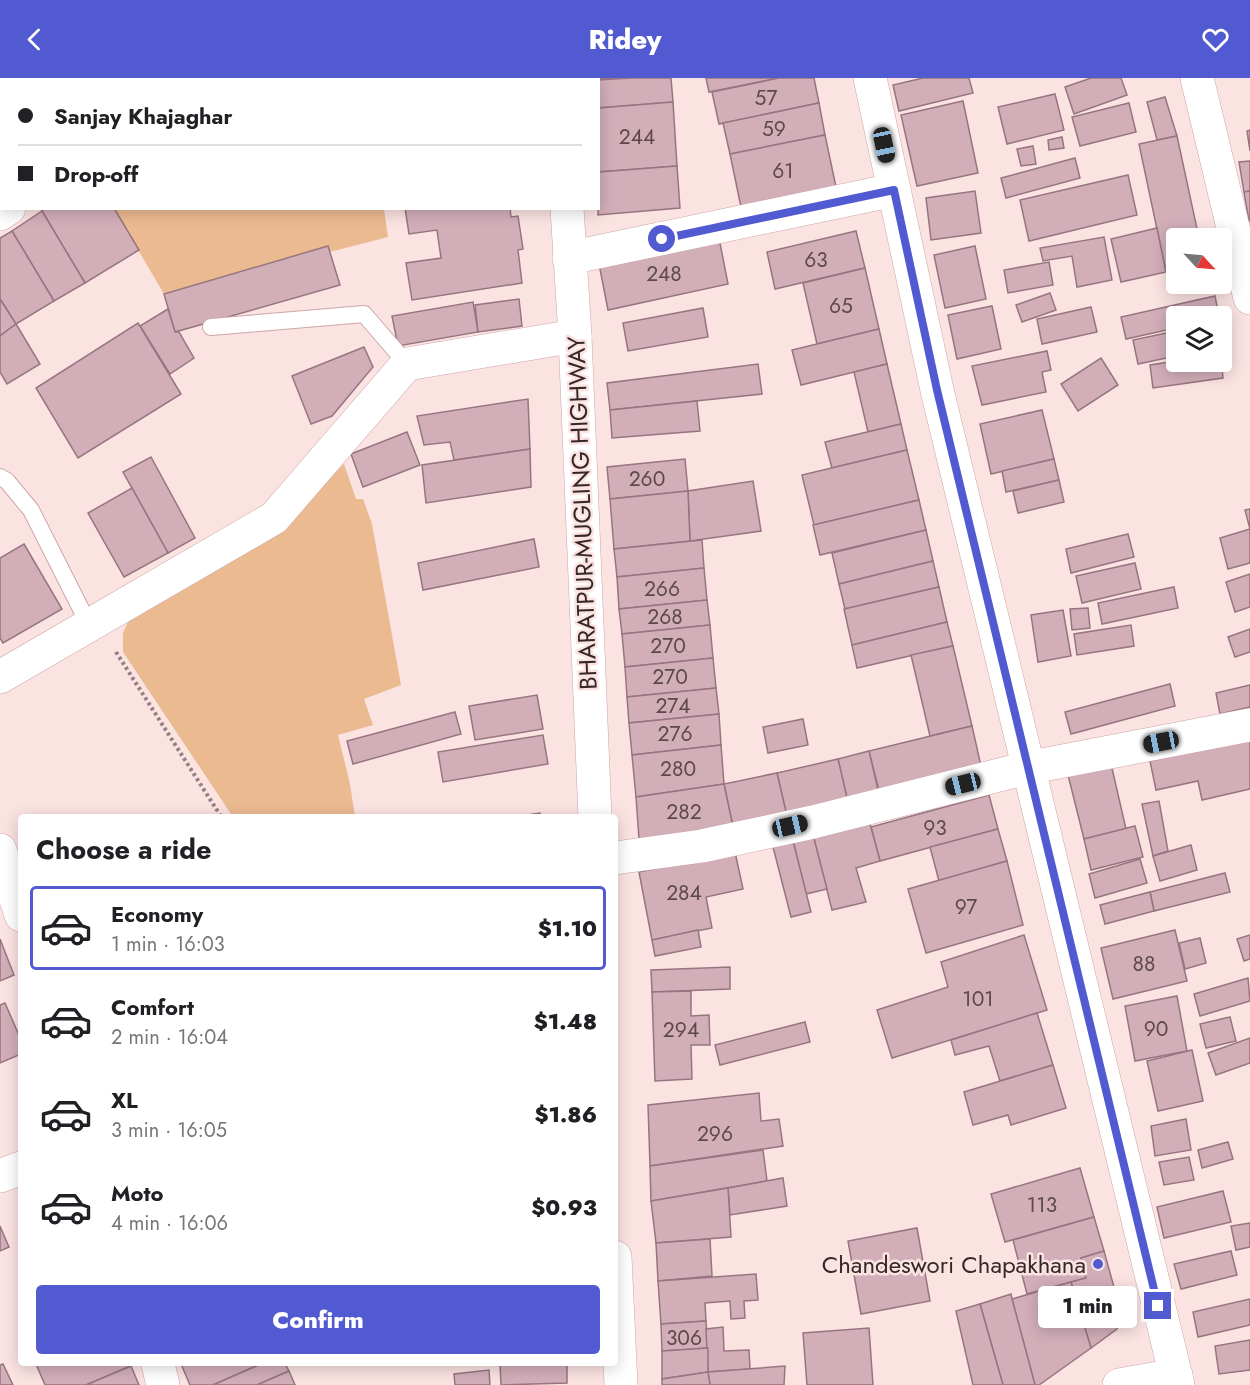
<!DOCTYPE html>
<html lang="en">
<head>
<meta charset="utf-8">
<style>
	:root { --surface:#fff; --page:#f6f6f6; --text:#202124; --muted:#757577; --line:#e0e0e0; --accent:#525ad1 }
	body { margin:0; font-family:Jost,sans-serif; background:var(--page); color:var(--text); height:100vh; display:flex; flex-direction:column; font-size:22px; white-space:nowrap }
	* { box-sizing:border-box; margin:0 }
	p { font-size:20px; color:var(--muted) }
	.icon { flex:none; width:33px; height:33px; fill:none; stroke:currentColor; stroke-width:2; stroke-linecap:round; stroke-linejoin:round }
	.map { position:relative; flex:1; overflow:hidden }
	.details { position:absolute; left:18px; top:736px; width:600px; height:552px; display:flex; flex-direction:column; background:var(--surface); border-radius:6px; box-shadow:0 3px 15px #0003 }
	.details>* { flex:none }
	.banner { position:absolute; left:0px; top:0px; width:600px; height:132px; box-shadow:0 3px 15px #0003; display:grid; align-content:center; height:132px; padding:0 18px; background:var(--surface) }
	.needle { width:39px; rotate:116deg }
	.tools { position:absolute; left:1166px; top:150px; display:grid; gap:12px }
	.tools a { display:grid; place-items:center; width:66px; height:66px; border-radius:6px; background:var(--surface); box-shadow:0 3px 15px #0003; font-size:30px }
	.end { position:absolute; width:27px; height:27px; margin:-14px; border:8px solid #525ad1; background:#fff; box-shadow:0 0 0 3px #fff }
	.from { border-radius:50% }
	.bubble { position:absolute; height:42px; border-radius:6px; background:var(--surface); box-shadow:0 3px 15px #0003; font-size:20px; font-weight:800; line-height:42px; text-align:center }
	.car { position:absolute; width:18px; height:36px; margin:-18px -9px; border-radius:8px; box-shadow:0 0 4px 2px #0007; background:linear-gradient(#222 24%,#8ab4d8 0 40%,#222 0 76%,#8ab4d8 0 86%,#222 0) }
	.banner b { display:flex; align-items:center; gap:21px; height:57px; font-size:22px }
	.banner b+b { border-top:2px solid var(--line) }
	.banner i { width:15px; height:15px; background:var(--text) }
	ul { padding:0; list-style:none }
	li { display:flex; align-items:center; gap:18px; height:84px; margin:0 12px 9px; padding:0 6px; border:3px solid transparent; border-radius:6px }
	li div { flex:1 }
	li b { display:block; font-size:22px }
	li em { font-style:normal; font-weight:800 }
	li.active { border-color:var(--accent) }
	li>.icon { width:54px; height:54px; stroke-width:1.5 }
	h2 { padding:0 18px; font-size:27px; line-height:72px }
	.primary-button { display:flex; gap:12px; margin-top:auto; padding:12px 18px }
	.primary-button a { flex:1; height:69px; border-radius:6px; background:var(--accent); color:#fff; font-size:24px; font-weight:800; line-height:69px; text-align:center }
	header { display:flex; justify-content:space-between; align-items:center; height:78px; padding:0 18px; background:var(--accent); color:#fff; font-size:27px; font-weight:800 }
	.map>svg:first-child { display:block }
</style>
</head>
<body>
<header><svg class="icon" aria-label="back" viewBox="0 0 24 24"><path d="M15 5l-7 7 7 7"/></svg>Ridey<svg class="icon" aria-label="heart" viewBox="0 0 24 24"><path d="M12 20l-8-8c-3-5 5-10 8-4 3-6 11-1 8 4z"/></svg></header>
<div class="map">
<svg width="1250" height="1307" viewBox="0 0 1250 1307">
	<rect width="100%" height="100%" fill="#fbe3e2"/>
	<g fill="#ecba91">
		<path d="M114,131h270l4,28 -58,15 -2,-6 -164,48z"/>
		<path d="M344,386l12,35h7l9,25 29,161 -37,14 9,26 -35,10 12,49 5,33h-122l-110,-165v-19l9,-20 146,-83z"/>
	</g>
	<g fill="#d2aeb9" stroke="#977580" stroke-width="1.5">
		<path d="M0,0l10,2h-8v68z"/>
		<path d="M56,0h43l1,2h-44z"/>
		<path d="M394,0h116v2h-125z"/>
		<path d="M594,0h37l-33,2z"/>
		<path d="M631,0h40l2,24 -75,6v-28z"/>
		<path d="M706,0h73l-70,14z"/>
		<path d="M779,0h35l5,25 -100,21 -7,-32z"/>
		<path d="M923,0h46l4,15 -74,18 -6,-26z"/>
		<path d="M1091,0h30l6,17 -53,19 -9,-27z"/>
		<path d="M1055,16l9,36 -57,14 -9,-37z"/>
		<path d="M1165,19l12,39 -20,4 -10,-38z"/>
		<path d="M963,23l15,72 -61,13 -16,-71z"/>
		<path d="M673,24l4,64 -79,6v-64z"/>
		<path d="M819,25l6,32 -95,19 -7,-31z"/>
		<path d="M1129,25l7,29 -56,14 -8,-29z"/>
		<path d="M1250,52v21l-3,-20z"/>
		<path d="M825,57l11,52 -95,20 -11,-53z"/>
		<path d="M1177,58l22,102h-23v27l-11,2 -26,-123z"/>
		<path d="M1062,59l2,11 -15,2 -1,-10z"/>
		<path d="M0,67l2,3 -2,28z"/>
		<path d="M1033,68l3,18 -15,2 -4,-17z"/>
		<path d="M1075,80l5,20 -74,20 -5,-20z"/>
		<path d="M1250,83v30l-6,1 -5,-30z"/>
		<path d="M677,88l3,42 -82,7v-43z"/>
		<path d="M1128,97l9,40 -108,26 -9,-41z"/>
		<path d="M975,113l6,42 -50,7 -5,-42z"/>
		<path d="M1250,113v30h-1l-5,-29z"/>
		<path d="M46,130h68l25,42 -54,33 -43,-72z"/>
		<path d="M405,130h105l1,9 7,-1 5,33 -5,1 4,33 -110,17 -6,-37 35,-5 -4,-28 -28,4z"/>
		<path d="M42,133l43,72 -31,18 -42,-70z"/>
		<path d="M1157,150l9,44 -45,10 -10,-43z"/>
		<path d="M12,153l42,70 -38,23 -16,-25v-61z"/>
		<path d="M856,153l9,37 -90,21 -8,-37z"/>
		<path d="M1104,159l8,43 -35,7 -5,-31 -29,5 -3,-13z"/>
		<path d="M719,160l9,46 -120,26 -9,-46z"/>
		<path d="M328,168l12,39 -165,47 -11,-38z"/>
		<path d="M975,168l11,53 -41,9 -11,-53z"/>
		<path d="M1049,184l4,23 -45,8 -4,-23z"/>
		<path d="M865,190l14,61 -62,15 -14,-61z"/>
		<path d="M1050,215l6,17 -34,12 -6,-17z"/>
		<path d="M1215,218l4,20h-43v12l-50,11 -5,-22z"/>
		<path d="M0,221l16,25 -16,12z"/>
		<path d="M519,221l3,27 -44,6 -3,-27z"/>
		<path d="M473,224l5,30 -80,14 -6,-30z"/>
		<path d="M992,228l9,43 -44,10 -9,-44z"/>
		<path d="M1091,229l6,25 -55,12 -5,-25z"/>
		<path d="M703,230l5,29 -80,14 -5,-28z"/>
		<path d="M168,231l7,23h4l15,26 -24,16 -30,-48z"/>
		<path d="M138,245l43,71 -103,64 -42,-70z"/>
		<path d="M16,246l24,40 -33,20 -7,-12v-36z"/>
		<path d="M879,251l8,35 -86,21 -9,-35z"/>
		<path d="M1176,253v25l-38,8 -5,-24z"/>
		<path d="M364,269l9,20 -41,49 -21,8 -19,-48z"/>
		<path d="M1047,273l4,19 -9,2 4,20 -64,13 -10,-39z"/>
		<path d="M1221,279l2,21 -70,10 -3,-23 26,-4 45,1z"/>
		<path d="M1101,280l17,27 -40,26 -17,-27z"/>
		<path d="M758,286l4,30 -152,16 -3,-27z"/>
		<path d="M887,286l14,60 -33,8 -14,-60z"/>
		<path d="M528,321l2,50 -76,11 -4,-18 -26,3 -7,-29z"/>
		<path d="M697,323l3,30 -88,7 -2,-28z"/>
		<path d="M1042,332l12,49 -63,15 -11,-50z"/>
		<path d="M901,346l6,26 -75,18 -7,-26z"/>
		<path d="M407,354l13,33 -57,22 -12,-33z"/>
		<path d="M530,371l1,38 -105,16 -4,-38z"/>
		<path d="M907,372l12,50 -105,25 -12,-50z"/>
		<path d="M151,379l44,81 -27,15 -45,-81z"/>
		<path d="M685,381l3,32 -78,8 -3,-32z"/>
		<path d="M1054,381l5,21 -53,12 -4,-21z"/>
		<path d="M1059,402l5,22 -46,11 -5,-22z"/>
		<path d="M753,403l8,50 -71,10 -2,-50z"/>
		<path d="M132,410l36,65 -44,24 -36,-64z"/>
		<path d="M688,413l2,50 -76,8 -4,-50z"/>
		<path d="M919,422l7,30 -106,25 -7,-30z"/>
		<path d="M1250,431v54l-22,6 -8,-31 30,-9 -5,-19z"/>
		<path d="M926,452l7,31 -94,23 -7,-31z"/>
		<path d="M1128,456l6,23 -63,16 -5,-24z"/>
		<path d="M534,461l5,28 -116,23 -5,-27z"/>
		<path d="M702,462l2,28 -87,9 -3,-28z"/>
		<path d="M24,466l38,65 -59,34 -3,-5v-80z"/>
		<path d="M933,483l6,26 -94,22 -6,-25z"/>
		<path d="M1135,485l6,26 -59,14 -6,-27z"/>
		<path d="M704,490l3,32 -88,9 -2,-32z"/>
		<path d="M1250,496v33l-15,5 -9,-30z"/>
		<path d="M939,509l8,35 -95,23 -8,-36z"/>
		<path d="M1174,509l4,21 -76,16 -4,-21z"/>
		<path d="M707,522l3,25 -88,9 -3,-25z"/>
		<path d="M1088,530l2,20 -18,2 -2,-21z"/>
		<path d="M1063,532l8,46 -33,6 -7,-47z"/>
		<path d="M947,544l6,24 -96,22 -5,-23z"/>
		<path d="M710,547l3,33 -88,9 -3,-33z"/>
		<path d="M1131,547l3,21 -57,9 -3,-21z"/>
		<path d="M1250,551v23l-15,5 -7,-20z"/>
		<path d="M953,568l19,80 -42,10 -19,-81z"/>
		<path d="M713,580l3,30 -89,9 -2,-30z"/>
		<path d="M1170,606l5,22 -104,28 -6,-22z"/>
		<path d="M1250,607v22l-30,7 -4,-21z"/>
		<path d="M716,610l3,26 -90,9 -2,-26z"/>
		<path d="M537,617l6,34 -68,11 -6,-34z"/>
		<path d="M455,634l6,22 -108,30 -6,-23z"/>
		<path d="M719,636l2,31 -89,10 -3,-32z"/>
		<path d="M803,641l5,26 -40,8 -5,-26z"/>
		<path d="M972,648l9,40 -102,25 -10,-40z"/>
		<path d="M543,657l5,29 -105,18 -5,-30z"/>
		<path d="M1250,660v51l-48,11 -4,-19 -42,9 -6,-29z"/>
		<path d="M721,667l3,39 -88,13 -4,-42z"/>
		<path d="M869,673l9,39 -31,8 -9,-39z"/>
		<path d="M838,681l9,39 -61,14 -9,-39z"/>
		<path d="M1111,686l15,65 -42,10 -16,-64z"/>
		<path d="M777,695l9,39 -53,15 -9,-43z"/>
		<path d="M724,706l9,43 -94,12 -3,-42z"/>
		<path d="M989,717l9,34 -118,32 -9,-34z"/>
		<path d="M1159,723l9,50 -15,5 -11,-52z"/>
		<path d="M540,735l1,5h-34z"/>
		<path d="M869,742l11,41 -24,7 10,34 -34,8 -19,-75z"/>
		<path d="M1135,748l8,31 -52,13 -7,-31z"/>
		<path d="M998,751l9,32 -68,20 -9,-34z"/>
		<path d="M813,757l14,54 -21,5 -13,-53z"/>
		<path d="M793,763l18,71 -20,5 -18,-70z"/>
		<path d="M1191,767l6,25 -37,11 -7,-25z"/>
		<path d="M735,774l8,37 -37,8 6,31 -60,12 -13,-68z"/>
		<path d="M1140,781l7,24 -52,15 -6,-24z"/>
		<path d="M1007,783l16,64 -97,28 -18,-64z"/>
		<path d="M1225,795l5,19 -76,19 -4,-19z"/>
		<path d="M1150,814l4,19 -49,13 -5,-19z"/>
		<path d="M698,852l3,17 -46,9 -3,-16z"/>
		<path d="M1175,852l12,51 -74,18 -12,-51z"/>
		<path d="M1024,857l23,75 -155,48 -15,-48 71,-23 -7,-25z"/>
		<path d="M1250,857v24l-6,2 -7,-22z"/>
		<path d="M1200,860l6,25 -21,6 -6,-26z"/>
		<path d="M0,861l14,36 -14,6z"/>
		<path d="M730,889v22l-78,3 -1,-22z"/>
		<path d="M1248,900l2,23 -50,15 -6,-22z"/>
		<path d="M691,913v25l18,-1 1,30h-19l1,34 -37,2 -3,-89z"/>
		<path d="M1177,918l10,55 -52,10 -10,-55z"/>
		<path d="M5,925l16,37v14l-21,9v-58z"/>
		<path d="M1037,935l16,52 -53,16 -11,-35 -34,9 -4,-15z"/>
		<path d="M1230,939l6,24 -30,7 -6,-24z"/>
		<path d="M805,944l5,20 -90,23 -5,-20z"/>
		<path d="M1250,960v25l-34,12 -8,-22z"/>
		<path d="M1192,972l11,51 -45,10 -11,-50z"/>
		<path d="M1053,987l13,43 -55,17 -3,-10 -35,10 -9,-33z"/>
		<path d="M759,1015l2,28 18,-2 4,27 -133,20 -2,-61z"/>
		<path d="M1186,1041l5,31 -36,6 -4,-30z"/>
		<path d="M1228,1064l5,17 -31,9 -4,-18z"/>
		<path d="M763,1072l4,31 -116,20 -1,-35z"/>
		<path d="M1189,1079l5,23 -30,5 -5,-23z"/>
		<path d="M1080,1090l14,49 -89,25 -14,-48z"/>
		<path d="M783,1100l4,28 -57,9 -2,-27z"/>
		<path d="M728,1110l3,49 -75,6 -5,-42z"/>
		<path d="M1223,1113l8,31 -67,16 -7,-31z"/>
		<path d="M1094,1139l10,34 -23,7 5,20 -59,16 -14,-54z"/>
		<path d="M1250,1145v24l-14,3 -5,-24z"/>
		<path d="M0,1148l9,21 -9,4z"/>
		<path d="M917,1150l13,73 -69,13 -13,-73z"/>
		<path d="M710,1161l2,37 -54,5 -2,-38z"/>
		<path d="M1104,1173l18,65 -5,13 -26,19 -20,-66 15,-4 -5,-20z"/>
		<path d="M1231,1173l6,24 -56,14 -7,-25z"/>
		<path d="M756,1196l2,26 -14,1 1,17 -14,1 -1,-18 -25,2 1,18 -45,3 -3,-43z"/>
		<path d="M1071,1204l20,66 -52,37h-4l-23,-86z"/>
		<path d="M1011,1216l1,5 23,86h-32l-23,-81z"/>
		<path d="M1250,1221v26l-52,12 -5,-25z"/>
		<path d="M980,1226l23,81h-30l-17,-74z"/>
		<path d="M706,1243l2,27 -46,3 -1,-27z"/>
		<path d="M723,1249l1,24 25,-1 1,19 -42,3 -2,-43z"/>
		<path d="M869,1250l4,57h-66l-4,-52z"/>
		<path d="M1250,1262v30l-31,4 -4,-28z"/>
		<path d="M708,1270v24l-46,7v-28z"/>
		<path d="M3,1286l10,21h-13v-20z"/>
		<path d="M36,1286h94l1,2 -45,19h-41z"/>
		<path d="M181,1286h80l-48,21h-23z"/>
		<path d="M261,1286h24l4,7 -32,14h-44z"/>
		<path d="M500,1286h67v19l-66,2z"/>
		<path d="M131,1288l8,19h-53z"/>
		<path d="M785,1288l-1,19h-74l-2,-13z"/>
		<path d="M489,1292l1,15h-35l-1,-11z"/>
		<path d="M289,1293l6,14h-38z"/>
		<path d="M708,1294l2,13h-48v-6z"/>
	</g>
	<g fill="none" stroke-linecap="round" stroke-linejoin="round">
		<g stroke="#cca6a5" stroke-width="18">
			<g id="lane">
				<path d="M211,249l153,-13 43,50"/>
				<path d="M0,399l7,4 24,29 58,115"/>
			</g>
		</g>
		<g stroke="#cca6a5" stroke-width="34">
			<g id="street">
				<path d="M870,0l67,312 241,995"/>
				<path d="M1197,0l53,220"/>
				<path d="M344,2l5,-2"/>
				<path d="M0,136l9,-6"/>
				<path d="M569,180l325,-68"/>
				<path d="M0,599l274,-159 133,-154 168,-28"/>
				<path d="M0,772l21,65"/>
				<path d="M615,780l87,-12 111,-24 214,-54 223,-43"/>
				<path d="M0,1098l21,-8"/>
				<path d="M158,1286l5,21"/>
				<path d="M1119,1307l57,-10"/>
			</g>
		</g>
		<g stroke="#cca6a5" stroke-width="34">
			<g id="secondary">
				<path d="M560,0v2"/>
				<path d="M567,130l8,128 20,482"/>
				<path d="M615,1179l6,128"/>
			</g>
		</g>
		<path stroke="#938080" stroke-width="4" stroke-dasharray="3 3" stroke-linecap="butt" d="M116,574l106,166"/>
		<use href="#lane" stroke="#fff" stroke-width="16"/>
		<use href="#street" stroke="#fff" stroke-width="33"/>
		<use href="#secondary" stroke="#fff" stroke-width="33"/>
	</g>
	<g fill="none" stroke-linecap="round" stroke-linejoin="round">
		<path stroke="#525ad1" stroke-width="8" d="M662,161l232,-49 43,200 221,916"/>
	</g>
	<circle fill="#525ad1" stroke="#fbe3e2" stroke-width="2" cx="1098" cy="1186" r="6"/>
	<g text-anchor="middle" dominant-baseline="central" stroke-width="5" stroke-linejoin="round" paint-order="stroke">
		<g font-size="21" fill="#5d494c">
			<text x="766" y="20">57</text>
			<text x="774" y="51">59</text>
			<text x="637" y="59">244</text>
			<text x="783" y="93">61</text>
			<text x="816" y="182">63</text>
			<text x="664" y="196">248</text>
			<text x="841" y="228">65</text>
			<text x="647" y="401">260</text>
			<text x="662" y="511">266</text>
			<text x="665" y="539">268</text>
			<text x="668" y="568">270</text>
			<text x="670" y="599">270</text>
			<text x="673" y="628">274</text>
			<text x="675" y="656">276</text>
			<text x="678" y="691">280</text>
			<text x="684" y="734">282</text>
			<text x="935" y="750">93</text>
			<text x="684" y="815">284</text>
			<text x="966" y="829">97</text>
			<text x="1144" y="886">88</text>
			<text x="978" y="921">101</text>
			<text x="1156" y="951">90</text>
			<text x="681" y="952">294</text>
			<text x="715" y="1056">296</text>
			<text x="1042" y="1127">113</text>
			<text x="684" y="1260">306</text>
		</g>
		<g font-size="24" fill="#362727" stroke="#fbe3e2">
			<text transform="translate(582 435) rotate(-92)">BHARATPUR-MUGLING HIGHWAY</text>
		</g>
		<g font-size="24" fill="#362727" stroke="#fbe3e2" text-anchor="end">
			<text x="1086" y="1186">Chandeswori Chapakhana</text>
		</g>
	</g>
</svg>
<div class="tools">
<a><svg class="needle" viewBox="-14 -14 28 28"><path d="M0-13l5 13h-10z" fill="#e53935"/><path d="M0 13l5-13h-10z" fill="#757577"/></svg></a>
<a><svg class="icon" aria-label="layers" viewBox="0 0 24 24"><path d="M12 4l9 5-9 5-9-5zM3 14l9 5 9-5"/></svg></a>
</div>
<i class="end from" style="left:662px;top:161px"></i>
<i class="end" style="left:1158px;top:1228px"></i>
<div class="bubble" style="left:1038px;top:1208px;width:99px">1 min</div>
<i class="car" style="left:884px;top:67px;rotate:168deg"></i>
<i class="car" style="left:1161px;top:664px;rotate:259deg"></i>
<i class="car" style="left:963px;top:706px;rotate:256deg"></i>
<i class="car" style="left:790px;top:748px;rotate:77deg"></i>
<div class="banner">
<b><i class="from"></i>Sanjay Khajaghar</b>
<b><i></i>Drop-off</b>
</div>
<section class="details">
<h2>Choose a ride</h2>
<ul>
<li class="active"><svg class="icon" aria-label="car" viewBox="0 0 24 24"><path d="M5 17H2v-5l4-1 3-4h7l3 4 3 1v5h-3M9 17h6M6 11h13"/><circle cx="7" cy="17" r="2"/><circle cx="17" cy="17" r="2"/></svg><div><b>Economy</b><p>1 min · 16:03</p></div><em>$1.10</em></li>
<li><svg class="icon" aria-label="car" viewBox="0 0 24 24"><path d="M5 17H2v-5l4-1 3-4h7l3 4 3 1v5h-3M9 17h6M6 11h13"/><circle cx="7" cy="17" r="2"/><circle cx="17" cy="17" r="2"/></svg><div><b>Comfort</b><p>2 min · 16:04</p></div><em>$1.48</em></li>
<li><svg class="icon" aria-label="car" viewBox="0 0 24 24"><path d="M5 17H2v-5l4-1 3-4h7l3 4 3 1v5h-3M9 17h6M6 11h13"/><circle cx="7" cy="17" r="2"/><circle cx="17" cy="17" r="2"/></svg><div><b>XL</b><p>3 min · 16:05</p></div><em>$1.86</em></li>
<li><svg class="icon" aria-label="car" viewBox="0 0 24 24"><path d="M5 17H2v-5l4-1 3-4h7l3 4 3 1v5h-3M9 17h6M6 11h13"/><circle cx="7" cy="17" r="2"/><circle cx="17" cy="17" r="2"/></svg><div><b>Moto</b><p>4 min · 16:06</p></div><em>$0.93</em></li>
</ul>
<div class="primary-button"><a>Confirm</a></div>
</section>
</div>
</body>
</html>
